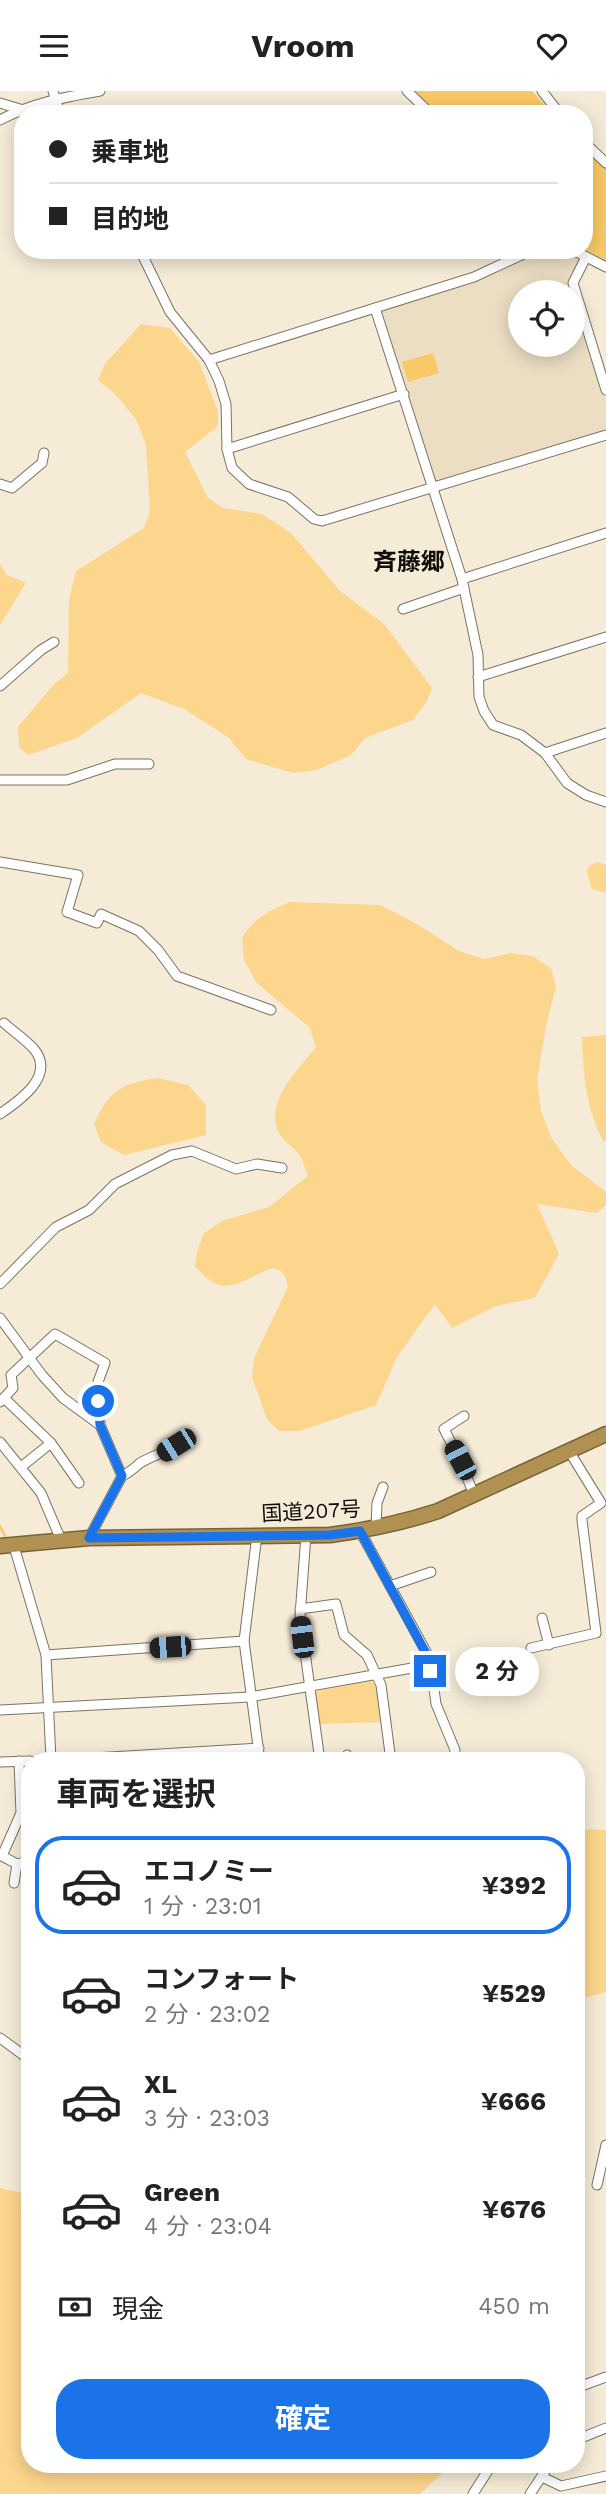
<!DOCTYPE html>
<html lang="ja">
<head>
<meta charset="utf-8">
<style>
	:root { --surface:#fff; --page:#f6f6f6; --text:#222; --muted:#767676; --line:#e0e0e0; --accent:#1a73e8 }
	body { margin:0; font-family:"Work Sans","Noto Sans JP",sans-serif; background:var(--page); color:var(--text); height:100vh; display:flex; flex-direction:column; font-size:26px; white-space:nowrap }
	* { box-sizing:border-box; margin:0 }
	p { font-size:23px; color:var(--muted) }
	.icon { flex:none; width:38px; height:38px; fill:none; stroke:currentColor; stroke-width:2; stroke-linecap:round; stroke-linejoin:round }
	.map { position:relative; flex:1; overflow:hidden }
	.details { position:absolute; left:21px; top:1661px; width:564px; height:721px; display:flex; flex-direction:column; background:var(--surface); border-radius:28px; box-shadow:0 4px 18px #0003 }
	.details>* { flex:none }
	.top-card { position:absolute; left:14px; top:14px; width:579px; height:154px; border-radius:28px; box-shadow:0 4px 18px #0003; display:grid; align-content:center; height:154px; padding:0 35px; background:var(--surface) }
	.fabs { position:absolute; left:508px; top:189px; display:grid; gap:14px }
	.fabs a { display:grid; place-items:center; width:77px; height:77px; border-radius:50%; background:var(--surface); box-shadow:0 4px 18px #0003; font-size:35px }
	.end { position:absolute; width:32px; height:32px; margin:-16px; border:9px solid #1a73e8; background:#fff; box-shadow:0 0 0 4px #fff }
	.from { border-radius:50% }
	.bubble { position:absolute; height:49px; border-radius:24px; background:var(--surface); box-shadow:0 4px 18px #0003; font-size:23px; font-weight:700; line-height:49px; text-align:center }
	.car { position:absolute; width:21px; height:42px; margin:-21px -10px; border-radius:9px; box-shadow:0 0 5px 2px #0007; background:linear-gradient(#222 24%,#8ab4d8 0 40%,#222 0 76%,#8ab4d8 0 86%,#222 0) }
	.top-card b { display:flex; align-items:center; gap:24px; height:66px; font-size:26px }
	.top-card b+b { border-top:2px solid var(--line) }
	.top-card i { width:18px; height:18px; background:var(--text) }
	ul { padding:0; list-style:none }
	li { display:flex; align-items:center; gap:21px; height:98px; margin:0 14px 10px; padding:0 21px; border:4px solid transparent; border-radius:28px }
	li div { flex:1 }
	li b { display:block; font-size:26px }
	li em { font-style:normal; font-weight:700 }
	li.on { border-color:var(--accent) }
	li>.icon { width:63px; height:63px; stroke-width:1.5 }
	h2 { padding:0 35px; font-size:32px; line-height:84px }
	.pay { display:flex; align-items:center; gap:18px; height:77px; padding:0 35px; font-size:26px }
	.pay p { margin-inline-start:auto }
	.cta { display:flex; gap:14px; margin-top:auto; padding:14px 35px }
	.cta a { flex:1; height:80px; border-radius:28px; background:var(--accent); color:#fff; font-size:28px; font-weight:700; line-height:80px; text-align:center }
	header { display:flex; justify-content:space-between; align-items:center; height:91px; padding:0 35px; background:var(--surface); font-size:32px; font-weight:700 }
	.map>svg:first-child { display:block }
</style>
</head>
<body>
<header><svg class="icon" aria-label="menu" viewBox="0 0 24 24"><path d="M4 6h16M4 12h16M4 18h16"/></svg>Vroom<svg class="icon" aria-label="heart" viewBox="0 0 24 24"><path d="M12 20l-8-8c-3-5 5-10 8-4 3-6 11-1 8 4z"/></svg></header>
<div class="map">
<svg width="606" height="2403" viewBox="0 0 606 2403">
	<rect width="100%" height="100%" fill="#f6ebd7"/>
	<path fill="#ecdec3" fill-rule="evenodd" d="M535,159h25l19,9 -10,21 37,119v30l-167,54 -6,-2 -56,-171zM520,201h52v53h-52z"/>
	<g fill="#fcd68c">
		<path d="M141,233l29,4 29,34 19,49v15l-33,26 23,46 15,10 39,6 29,19 49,58 44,33 48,64 -5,13 -14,19 -48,18 -14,17 -34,15 -24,3 -47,-14 -17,-21 -45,-29 -43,-16 -64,45 -49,17 -9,-8 -1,-20 36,-43 14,-11 1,-73 7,-29 68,-43 6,-16 -4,-67 -10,-26 -20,-24 -18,-15 7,-16z"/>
		<path d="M0,473l7,11 19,8 -26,42z"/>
		<path d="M597,771l9,3v28l-14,-4 -5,-17 2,-6z"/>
		<path d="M290,811l90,3 37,19 42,27 25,8 26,-6 22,3 19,12 5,19 -9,34 -10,59 4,31 11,28 20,27 34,26v13l-9,8 -60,-9 22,50 -24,44 -39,8 -44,22 -17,-24 -38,53 -21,48 -76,26h-21l-12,-12 -15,-42 2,-19 34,-71c-2,-11 -3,-15 -15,-19 -35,12 -48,34 -78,-2l2,-14 7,-19 18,-12 47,-14 39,-31c-3,-8 -6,-19 -12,-25 -6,-7 -14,-10 -18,-20 -13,-30 21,-62 38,-84l-6,-19 -54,-46 -12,-22 -2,-23c13,-19 26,-26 48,-35z"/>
		<path d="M606,942v107l-2,2c-18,-32 -21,-69 -22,-105l23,-2z"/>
		<path d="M158,987l30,7 18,20v30l-82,20 -23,-13 -7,-18c15,-34 28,-41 64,-46z"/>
		<path d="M370,1590l7,4 5,37 -63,2 -4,-29 3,-4z"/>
		<path d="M576,1738l30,1v162l-30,8z"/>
		<path d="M0,2097l30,7v269h422l-32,30h-420z"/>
	</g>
	<g fill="#f9c965">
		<path d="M414,0h118l21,23h-117z"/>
		<path d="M584,58l22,19v93l-21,-12z"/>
		<path d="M433,262l6,20 -31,9 -6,-20z"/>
	</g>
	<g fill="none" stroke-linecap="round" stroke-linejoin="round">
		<path stroke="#f9c965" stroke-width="2.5" d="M0,1435l5,10"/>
		<g stroke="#7c7361" stroke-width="11">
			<g id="minor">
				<path d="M53,0l7,23"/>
				<path d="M407,0l24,23"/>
				<path d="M542,0l18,23"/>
				<path d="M0,12l20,6"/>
				<path d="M0,29c32,-17 65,-23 100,-29"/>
				<path d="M584,51l22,21"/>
				<path d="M140,159l30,62 39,48 10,21 7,23 1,45 5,19 17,16 39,13 26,22 8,2 284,-86"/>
				<path d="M573,159l33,17"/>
				<path d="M586,166l-13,26 33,107"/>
				<path d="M375,217l87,271 16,76 1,42 5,14 9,14 28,10 24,18 22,30 19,12 20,7"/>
				<path d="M209,269l265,-83 58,-27"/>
				<path d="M227,358l177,-55"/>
				<path d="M0,393l12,4 30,-25 2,-10"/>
				<path d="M462,488l144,-46"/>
				<path d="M403,518l61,-21"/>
				<path d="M478,586l128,-40"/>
				<path d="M0,595l41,-36 13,-8"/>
				<path d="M545,662l61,-20"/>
				<path d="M0,689h67l48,-16h34"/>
				<path d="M0,771l78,13 -11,37 30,11 4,-9 38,17 19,19 19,26 94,34"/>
				<path d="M0,1023c19,-13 56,-38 34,-65 -8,-9 -20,-17 -30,-26"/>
				<path d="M0,1193l56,-57 33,-17 26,-26 57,-29 20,-4 44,18 21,-5 25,4"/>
				<path d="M0,1227l42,57 21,23 37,27 22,51 -33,62"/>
				<path d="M4,1307l47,45 -30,24"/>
				<path d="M0,1311l13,-14 -2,-13 44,-41 50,29 -7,19 2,43"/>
				<path d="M464,1325l-20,13 16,31 14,35"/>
				<path d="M0,1351l41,51 20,47"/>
				<path d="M51,1352l28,40"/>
				<path d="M122,1385c7,-3 12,-8 18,-13 12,-7 24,-10 36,-18"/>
				<path d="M376,1436l1,-24 6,-16"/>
				<path d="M360,1440l70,128 6,45 19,46 -1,11"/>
				<path d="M257,1444l-13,106 16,120"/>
				<path d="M306,1444l-6,81 20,145"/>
				<path d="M13,1452l33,112 5,105"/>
				<path d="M390,1495l41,-14"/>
				<path d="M300,1518l36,-5 8,31 23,20 14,30 10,76"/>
				<path d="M542,1527l7,27"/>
				<path d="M531,1557l65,-15 -14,-113v-4l19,-13 -32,-52"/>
				<path d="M46,1564l198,-14"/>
				<path d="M0,1619l250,-13 190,-34"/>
				<path d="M347,1664l4,6"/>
				<path d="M43,1670l216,-13"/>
				<path d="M0,1671l30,-1"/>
				<path d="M0,1764l17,9 13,-3"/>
				<path d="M2,1765l19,-43 -2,-52"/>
				<path d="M14,1792l3,-19"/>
				<path d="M0,1947l30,22"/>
				<path d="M597,2094l9,-40"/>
				<path d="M576,2297l30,-11"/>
				<path d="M576,2349l30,-12"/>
				<path d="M542,2386l19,9 45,-10"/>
				<path d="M473,2403l19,-30"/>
				<path d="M530,2403l20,-30"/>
			</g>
		</g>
		<g stroke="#786338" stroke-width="17">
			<path id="highway" d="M0,1455l89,-8 241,-3c37,-5 72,-12 108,-24l168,-77"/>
		</g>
		<use href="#minor" stroke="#fff" stroke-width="9"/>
		<use href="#highway" stroke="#b09152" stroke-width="14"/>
	</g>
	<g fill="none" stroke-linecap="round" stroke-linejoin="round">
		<path stroke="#1a73e8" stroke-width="9" d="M98,1310l2,24 22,51 -33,62 241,-3 30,-4 69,128 1,12"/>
	</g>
	<g text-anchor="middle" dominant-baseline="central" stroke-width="5" stroke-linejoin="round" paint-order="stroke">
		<g font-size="21" fill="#110e07" stroke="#f6ebd7">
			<text transform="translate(311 1420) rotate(-3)">国道207号</text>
		</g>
		<g font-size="24" font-weight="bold" fill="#110e07" stroke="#f6ebd7">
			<text x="409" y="471">斉藤郷</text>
		</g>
	</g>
</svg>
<div class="fabs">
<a><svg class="icon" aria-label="locate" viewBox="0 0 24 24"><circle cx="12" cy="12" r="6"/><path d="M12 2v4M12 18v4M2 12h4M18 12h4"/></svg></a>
</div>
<i class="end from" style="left:98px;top:1310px"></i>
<i class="end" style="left:430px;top:1580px"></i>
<div class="bubble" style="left:455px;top:1556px;width:84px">2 分</div>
<i class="car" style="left:176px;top:1354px;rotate:238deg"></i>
<i class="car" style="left:460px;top:1369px;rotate:332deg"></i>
<i class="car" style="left:302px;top:1546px;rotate:353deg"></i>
<i class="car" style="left:170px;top:1556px;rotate:266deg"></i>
<div class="top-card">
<b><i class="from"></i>乗車地</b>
<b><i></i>目的地</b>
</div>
<section class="details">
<h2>車両を選択</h2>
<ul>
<li class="on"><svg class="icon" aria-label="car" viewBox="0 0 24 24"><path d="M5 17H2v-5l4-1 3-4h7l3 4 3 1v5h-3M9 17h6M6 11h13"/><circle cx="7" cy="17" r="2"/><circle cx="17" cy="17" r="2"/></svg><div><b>エコノミー</b><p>1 分 · 23:01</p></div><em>¥392</em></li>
<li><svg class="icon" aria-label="car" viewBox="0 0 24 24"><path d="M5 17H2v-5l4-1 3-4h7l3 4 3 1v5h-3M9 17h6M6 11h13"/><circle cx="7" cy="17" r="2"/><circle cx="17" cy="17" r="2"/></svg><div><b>コンフォート</b><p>2 分 · 23:02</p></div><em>¥529</em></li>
<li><svg class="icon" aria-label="car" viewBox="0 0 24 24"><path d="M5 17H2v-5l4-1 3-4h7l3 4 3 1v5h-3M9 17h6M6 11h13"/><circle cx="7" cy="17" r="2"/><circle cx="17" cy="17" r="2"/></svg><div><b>XL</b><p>3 分 · 23:03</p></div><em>¥666</em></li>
<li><svg class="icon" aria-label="car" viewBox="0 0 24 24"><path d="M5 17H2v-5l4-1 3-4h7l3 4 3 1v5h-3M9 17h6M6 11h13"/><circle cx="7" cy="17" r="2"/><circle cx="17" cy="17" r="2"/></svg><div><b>Green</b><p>4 分 · 23:04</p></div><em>¥676</em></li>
</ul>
<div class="pay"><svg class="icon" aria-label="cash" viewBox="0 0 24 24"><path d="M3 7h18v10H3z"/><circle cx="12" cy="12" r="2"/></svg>現金<p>450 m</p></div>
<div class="cta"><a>確定</a></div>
</section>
</div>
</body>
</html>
